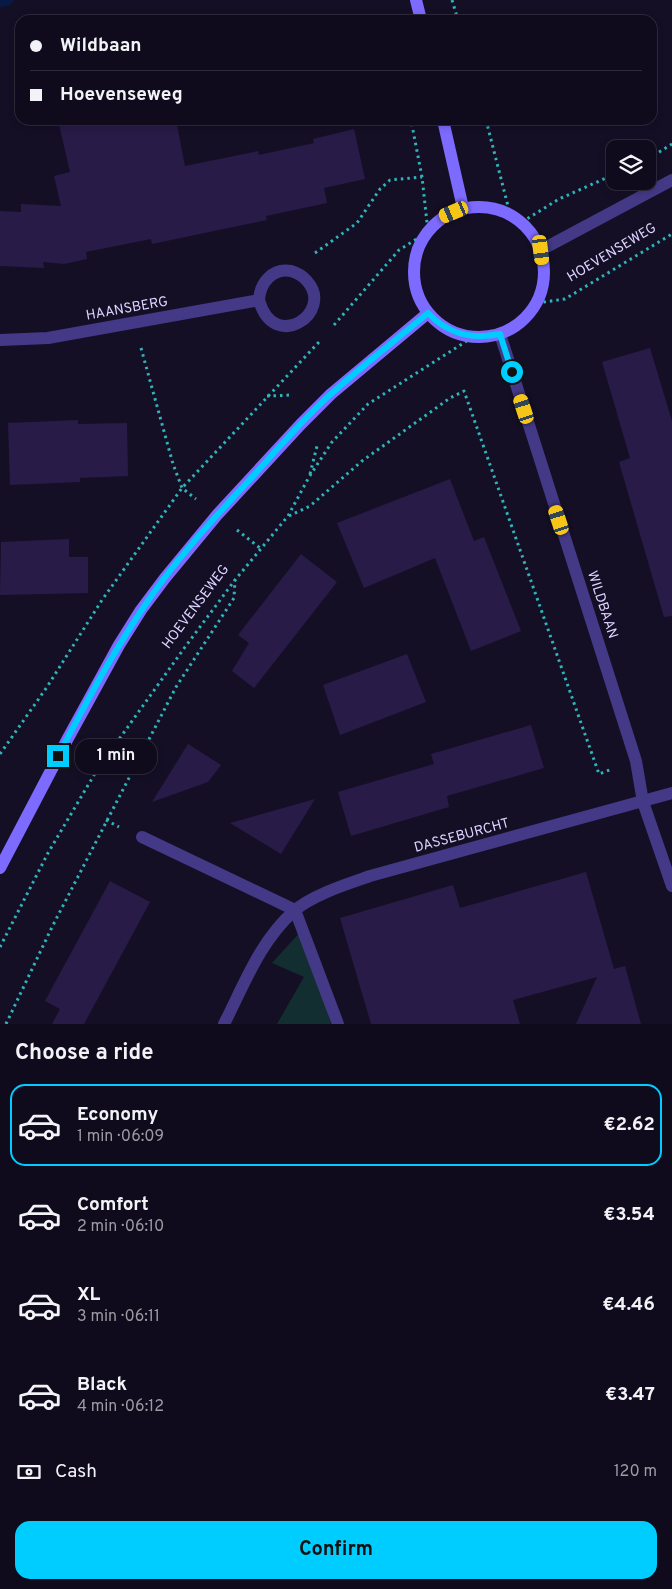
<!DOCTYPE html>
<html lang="en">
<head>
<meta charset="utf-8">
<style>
	:root { --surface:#100b1c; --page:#1e1929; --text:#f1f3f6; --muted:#9c9ba3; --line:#302b3b; --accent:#00cdff }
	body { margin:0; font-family:Overpass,sans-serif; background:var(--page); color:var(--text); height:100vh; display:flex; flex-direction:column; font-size:19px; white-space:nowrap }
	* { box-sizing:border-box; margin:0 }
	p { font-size:16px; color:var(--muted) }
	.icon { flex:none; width:28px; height:28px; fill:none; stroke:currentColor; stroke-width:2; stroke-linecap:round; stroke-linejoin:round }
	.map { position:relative; height:1024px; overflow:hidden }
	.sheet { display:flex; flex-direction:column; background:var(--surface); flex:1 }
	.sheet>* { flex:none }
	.hud { position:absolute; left:15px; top:15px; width:642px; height:110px; border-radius:15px; box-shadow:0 2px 8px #0003,0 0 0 1px var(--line); display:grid; align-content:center; height:110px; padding:0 15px; background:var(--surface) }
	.fabs { position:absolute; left:606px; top:140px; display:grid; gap:10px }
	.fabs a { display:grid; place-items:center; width:50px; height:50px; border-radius:10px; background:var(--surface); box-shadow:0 2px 8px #0003,0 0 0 1px var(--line); font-size:25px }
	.end { position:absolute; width:22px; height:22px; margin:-11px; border:6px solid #00cdff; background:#111; box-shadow:0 0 0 2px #111 }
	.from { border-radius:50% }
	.bubble { position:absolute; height:35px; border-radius:15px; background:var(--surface); box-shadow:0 2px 8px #0003,0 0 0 1px var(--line); font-size:16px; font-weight:700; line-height:35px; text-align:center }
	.car { position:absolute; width:15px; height:30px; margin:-15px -8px; border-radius:6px; box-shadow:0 0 4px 1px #0007; background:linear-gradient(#f5c518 24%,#345 0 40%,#f5c518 0 76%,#345 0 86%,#f5c518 0) }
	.hud b { display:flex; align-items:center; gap:18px; height:48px; font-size:19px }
	.hud b+b { border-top:1px solid var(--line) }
	.hud i { width:12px; height:12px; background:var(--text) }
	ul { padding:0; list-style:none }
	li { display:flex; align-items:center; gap:15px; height:82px; margin:0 10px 8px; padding:0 5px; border:2px solid transparent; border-radius:15px }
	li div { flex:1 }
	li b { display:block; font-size:19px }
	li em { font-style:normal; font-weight:700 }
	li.selected { border-color:var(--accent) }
	li>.icon { width:45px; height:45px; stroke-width:1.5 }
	h2 { padding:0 15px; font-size:22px; line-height:60px }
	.pay { display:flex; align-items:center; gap:12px; height:55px; padding:0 15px; font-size:19px }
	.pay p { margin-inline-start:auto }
	.cta { display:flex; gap:10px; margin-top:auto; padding:10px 15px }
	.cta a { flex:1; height:58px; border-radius:15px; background:var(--accent); color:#111; font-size:20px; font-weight:700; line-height:58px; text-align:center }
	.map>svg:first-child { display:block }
</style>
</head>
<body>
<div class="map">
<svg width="672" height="1024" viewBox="0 0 672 1024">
	<rect width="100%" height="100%" fill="#150f26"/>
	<path fill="#122e30" d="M302,930l29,94h-54l27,-47 -32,-14z"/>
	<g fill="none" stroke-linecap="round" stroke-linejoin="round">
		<path stroke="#091945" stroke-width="11" d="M0,2l8,-2"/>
	</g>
	<g fill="#281b47">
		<path d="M58,120h118l9,46 73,-15 1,4 55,-12 -1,-4 41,-10 11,50 -41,9 3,15 -61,13 1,4 -115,24 -1,-5 -65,13 1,7 -23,5 -21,-2 1,6 -44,-2v-55l21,1v-8l40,2 -7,-30 16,-4z"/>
		<path d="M650,348l22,73v195l-8,1 -45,-155 11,-4 -28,-96z"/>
		<path d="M78,420v4l49,-1 1,53 -48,2v4l-70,3 -2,-62z"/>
		<path d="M450,479l24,62 10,-4 37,94 -50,20 -36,-93 -71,30 -27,-65z"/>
		<path d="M69,539v18h19v36l-88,2 1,-53z"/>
		<path d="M301,554l36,28 -83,106 -22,-17 17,-28 -11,-8z"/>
		<path d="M407,654l19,48 -86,33 -17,-50z"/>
		<path d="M531,725l13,43 -97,28 2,11 -98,29 -13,-44 96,-28 -3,-10z"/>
		<path d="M188,744l33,21 -13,17 -56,20z"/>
		<path d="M315,799l-34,55 -51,-31z"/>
		<path d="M586,872l28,97 11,-3 16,58h-65l21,-47 -84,23 7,24h-149l-31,-106 113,-33 7,23z"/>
		<path d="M110,881l40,21 -66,122h-32l8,-15 -15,-8z"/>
	</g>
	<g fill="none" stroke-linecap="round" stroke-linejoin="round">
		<g stroke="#2eb4b9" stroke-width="3" stroke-dasharray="2.5 4" stroke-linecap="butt">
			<path d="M452,0l6,20"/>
			<path d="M486,120l24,94"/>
			<path d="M648,159l24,-15"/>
			<path d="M522,222l37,-23 56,-25"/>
			<path d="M315,253l42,-30 23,-34 10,-9 32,-3"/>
			<path d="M537,303l28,-4 107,-65"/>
			<path d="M334,325l65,-75 29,-18 -6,-55 -11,-57"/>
			<path d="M141,348l32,116 9,24 14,11"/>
			<path d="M267,396l25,-1"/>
			<path d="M310,474l7,-28"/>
			<path d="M289,516l21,-10 52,-45 88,-63 14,-7 135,383 13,-5"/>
			<path d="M237,530l23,18"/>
			<path d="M0,754l47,-67 55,-87 80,-112 137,-146"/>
			<path d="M106,820l13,7"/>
			<path d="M0,947l48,-94 49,-83 88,-123 50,-67 53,-64 21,-39 23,-35 36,-38 105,-67"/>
			<path d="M6,1024l46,-97 124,-240 58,-89 1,-18"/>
		</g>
		<g stroke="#443986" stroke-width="12">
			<path d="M500,334l136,427 7,41 29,84"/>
			<path d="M0,340l48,-2 211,-38c1,-17 13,-32 32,-29 7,2 12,5 16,10 28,31 -33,73 -48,19"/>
			<path d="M142,837l153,73 43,114"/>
			<path d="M224,1024c20,-39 36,-83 70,-113 18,-16 53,-27 76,-35l302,-83"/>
		</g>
		<path stroke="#443986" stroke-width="12" d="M541,250l131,-70"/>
		<g stroke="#7d6bff" stroke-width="12">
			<path d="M416,0l5,20"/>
			<path d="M443,120l20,88"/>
			<circle cx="479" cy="272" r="65"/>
			<path d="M0,868l67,-128 52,-95 22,-35 24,-32 52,-63 84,-91 30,-30 97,-81"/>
		</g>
	</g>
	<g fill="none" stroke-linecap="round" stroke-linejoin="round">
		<path stroke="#00cdff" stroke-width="6" d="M58,756c26,-49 52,-99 83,-145 32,-49 73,-93 113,-136 25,-28 50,-57 78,-82 31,-28 64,-53 96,-80 20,21 43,27 72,21l12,38"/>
	</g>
	<g text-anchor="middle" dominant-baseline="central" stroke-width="4.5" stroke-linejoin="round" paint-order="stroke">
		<g font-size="14" fill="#ddd4ff" stroke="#150f26">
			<text transform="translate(612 253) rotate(-31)">HOEVENSEWEG</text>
			<text transform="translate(127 309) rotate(-10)">HAANSBERG</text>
			<text transform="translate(602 605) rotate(72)">WILDBAAN</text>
			<text transform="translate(196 607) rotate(-53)">HOEVENSEWEG</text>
			<text transform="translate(462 836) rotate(-15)">DASSEBURCHT</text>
		</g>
	</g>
</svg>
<div class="fabs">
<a><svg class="icon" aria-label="layers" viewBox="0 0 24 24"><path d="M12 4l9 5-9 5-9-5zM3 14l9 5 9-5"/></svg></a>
</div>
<i class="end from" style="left:512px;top:372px"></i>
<i class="end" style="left:58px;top:756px"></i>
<div class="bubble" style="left:75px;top:739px;width:82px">1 min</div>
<i class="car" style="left:454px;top:212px;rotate:247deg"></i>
<i class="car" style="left:541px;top:250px;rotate:173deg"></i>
<i class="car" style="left:524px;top:409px;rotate:342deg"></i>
<i class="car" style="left:559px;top:520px;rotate:342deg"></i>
<div class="hud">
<b><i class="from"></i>Wildbaan</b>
<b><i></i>Hoevenseweg</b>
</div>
</div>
<section class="sheet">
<h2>Choose a ride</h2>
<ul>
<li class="selected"><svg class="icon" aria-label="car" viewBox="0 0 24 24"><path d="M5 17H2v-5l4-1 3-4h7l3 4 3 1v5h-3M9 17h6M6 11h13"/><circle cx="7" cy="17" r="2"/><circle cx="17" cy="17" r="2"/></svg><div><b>Economy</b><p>1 min · 06:09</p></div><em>€2.62</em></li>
<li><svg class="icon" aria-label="car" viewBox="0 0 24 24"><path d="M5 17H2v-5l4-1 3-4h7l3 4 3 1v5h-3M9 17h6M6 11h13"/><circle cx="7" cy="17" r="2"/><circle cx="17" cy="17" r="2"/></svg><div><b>Comfort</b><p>2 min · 06:10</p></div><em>€3.54</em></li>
<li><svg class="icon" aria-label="car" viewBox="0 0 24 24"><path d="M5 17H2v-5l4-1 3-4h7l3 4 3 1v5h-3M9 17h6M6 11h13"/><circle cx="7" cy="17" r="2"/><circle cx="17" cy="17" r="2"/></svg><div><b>XL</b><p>3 min · 06:11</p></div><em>€4.46</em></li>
<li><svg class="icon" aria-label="car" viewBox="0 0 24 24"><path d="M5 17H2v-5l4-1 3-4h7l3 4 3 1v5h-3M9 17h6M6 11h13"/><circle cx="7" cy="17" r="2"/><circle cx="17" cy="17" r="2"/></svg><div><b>Black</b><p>4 min · 06:12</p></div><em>€3.47</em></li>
</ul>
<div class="pay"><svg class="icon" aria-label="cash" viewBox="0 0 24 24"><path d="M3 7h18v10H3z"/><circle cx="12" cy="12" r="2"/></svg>Cash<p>120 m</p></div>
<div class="cta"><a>Confirm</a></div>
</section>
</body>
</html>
